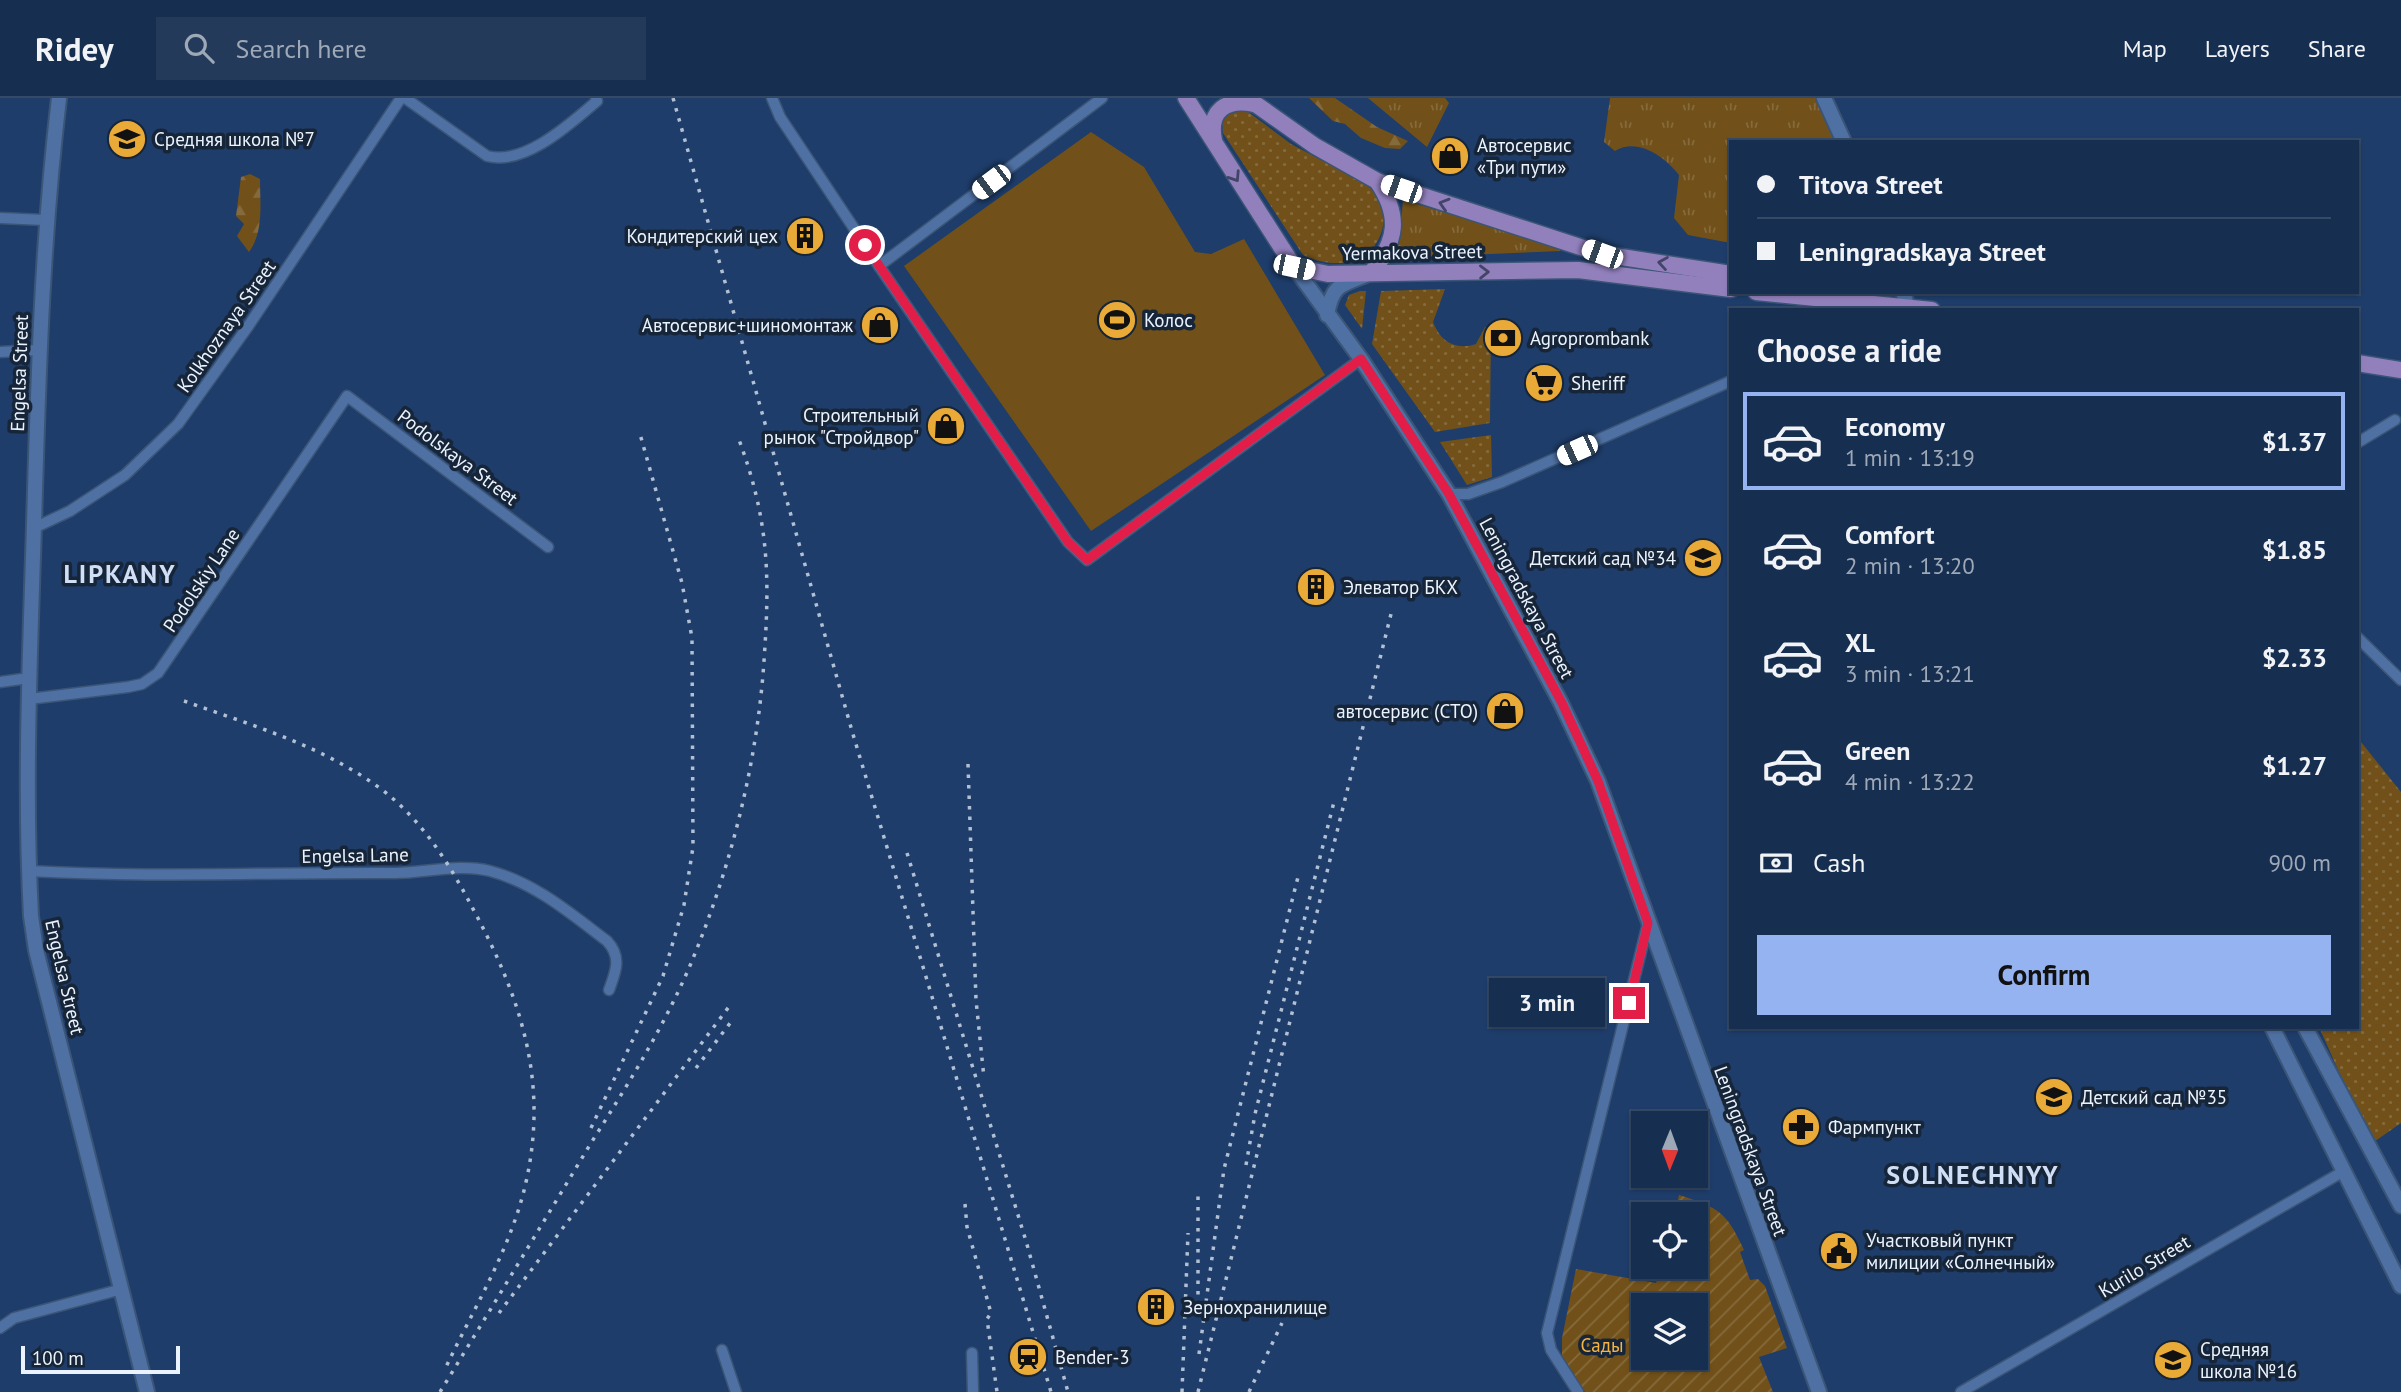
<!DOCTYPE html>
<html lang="en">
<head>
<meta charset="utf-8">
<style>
	:root { --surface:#162e50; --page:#233a5a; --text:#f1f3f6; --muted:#9ea8b7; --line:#354a67; --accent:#95b2f1 }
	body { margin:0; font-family:"PT Sans",sans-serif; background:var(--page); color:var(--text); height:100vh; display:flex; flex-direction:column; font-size:26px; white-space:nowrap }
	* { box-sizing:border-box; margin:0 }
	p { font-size:23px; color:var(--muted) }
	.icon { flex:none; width:38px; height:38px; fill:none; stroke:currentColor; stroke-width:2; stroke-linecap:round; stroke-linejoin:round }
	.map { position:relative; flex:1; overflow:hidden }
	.details { position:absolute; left:1729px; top:210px; width:630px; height:721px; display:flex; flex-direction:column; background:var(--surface); border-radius:0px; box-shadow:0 2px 5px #0004,0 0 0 2px var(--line) }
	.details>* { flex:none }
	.hud { position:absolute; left:1729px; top:42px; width:630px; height:154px; border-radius:0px; box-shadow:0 2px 5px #0004,0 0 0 2px var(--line); display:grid; align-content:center; height:154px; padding:0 28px; background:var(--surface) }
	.needle { width:46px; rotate:181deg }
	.tools { position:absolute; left:1631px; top:1013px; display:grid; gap:14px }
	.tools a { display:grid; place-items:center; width:77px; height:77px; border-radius:0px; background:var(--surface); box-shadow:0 2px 5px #0004,0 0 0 2px var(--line); font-size:35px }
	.scale { position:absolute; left:21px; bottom:18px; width:159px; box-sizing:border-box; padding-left:7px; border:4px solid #ebf3fe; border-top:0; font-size:19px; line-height:24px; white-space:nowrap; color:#ebf3fe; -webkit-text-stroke:5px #172539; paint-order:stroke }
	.end { position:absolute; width:32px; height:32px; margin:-16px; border:9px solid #e11d48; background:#fff; box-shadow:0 0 0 4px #fff }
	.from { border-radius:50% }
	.bubble { position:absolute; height:49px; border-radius:0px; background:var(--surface); box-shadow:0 2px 5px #0004,0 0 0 2px var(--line); font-size:23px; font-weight:800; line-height:49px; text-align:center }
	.car { position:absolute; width:21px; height:42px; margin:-21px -10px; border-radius:9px; box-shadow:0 0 5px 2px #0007; background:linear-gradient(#fff 24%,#345 0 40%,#fff 0 76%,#345 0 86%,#fff 0) }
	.hud b { display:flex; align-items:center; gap:24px; height:66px; font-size:26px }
	.hud b+b { border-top:2px solid var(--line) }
	.hud i { width:18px; height:18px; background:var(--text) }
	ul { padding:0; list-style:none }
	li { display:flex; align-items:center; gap:21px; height:98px; margin:0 14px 10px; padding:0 14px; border:4px solid transparent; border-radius:0px }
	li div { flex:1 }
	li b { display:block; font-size:26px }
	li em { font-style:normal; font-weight:800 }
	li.on { border-color:var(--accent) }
	li>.icon { width:63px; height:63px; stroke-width:1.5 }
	h2 { padding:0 28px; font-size:32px; line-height:84px }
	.pay { display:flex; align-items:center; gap:18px; height:77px; padding:0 28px; font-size:26px }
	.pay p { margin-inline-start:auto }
	.action { display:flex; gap:14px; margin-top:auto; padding:14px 28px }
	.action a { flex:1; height:80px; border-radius:0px; background:var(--accent); color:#111; font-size:28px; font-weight:800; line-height:80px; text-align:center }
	header { display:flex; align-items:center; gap:42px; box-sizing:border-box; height:98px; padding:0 35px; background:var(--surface); border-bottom:2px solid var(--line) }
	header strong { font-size:33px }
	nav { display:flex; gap:38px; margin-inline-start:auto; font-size:24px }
	.search { width:490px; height:63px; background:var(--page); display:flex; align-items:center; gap:18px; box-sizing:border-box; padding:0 24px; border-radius:0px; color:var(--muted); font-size:26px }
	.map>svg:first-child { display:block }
</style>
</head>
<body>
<header>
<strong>Ridey</strong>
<div class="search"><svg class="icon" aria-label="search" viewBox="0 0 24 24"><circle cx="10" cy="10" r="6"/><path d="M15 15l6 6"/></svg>Search here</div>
<nav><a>Map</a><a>Layers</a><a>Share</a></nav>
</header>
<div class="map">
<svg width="2401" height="1294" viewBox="0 0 2401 1294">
	<defs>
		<pattern id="grass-dots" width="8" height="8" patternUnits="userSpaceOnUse" patternTransform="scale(1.75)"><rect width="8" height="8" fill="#715119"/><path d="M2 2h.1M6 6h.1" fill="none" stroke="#856a3c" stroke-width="1.8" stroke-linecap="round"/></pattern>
		<pattern id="forest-firs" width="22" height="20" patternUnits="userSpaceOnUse" patternTransform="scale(1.75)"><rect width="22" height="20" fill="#715119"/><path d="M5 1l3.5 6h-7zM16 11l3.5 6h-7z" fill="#856a3c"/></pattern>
		<pattern id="park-tufts" width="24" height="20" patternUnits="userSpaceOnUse" patternTransform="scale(1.75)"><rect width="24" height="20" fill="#715119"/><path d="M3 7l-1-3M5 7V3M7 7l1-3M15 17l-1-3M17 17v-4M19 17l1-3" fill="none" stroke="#856a3c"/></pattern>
		<pattern id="garden-furrows" width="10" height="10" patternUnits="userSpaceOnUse" patternTransform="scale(1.75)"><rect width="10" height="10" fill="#715119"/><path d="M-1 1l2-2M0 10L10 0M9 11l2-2" fill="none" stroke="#856a3c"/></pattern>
	</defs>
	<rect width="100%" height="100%" fill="#1e3d6a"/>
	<g fill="url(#grass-dots)">
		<path d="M1243,10l48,36 88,47c20,56 -26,88 -76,64l-80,-122 -1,-15 9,-7z"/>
		<path d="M1445,191l-12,33c7,19 22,29 43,22l9,-17h6l-1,96 -55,9 -63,-88 9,-53z"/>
		<path d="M1360,193h6l-4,38 -17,-24 4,-10z"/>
		<path d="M1491,337l1,42 -25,8 -27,-43z"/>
		<path d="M2357,639l44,55v331l-30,21 -52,-117h38z"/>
	</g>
	<g fill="url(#forest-firs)">
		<path d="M1309,0h26l42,29 31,14 -8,8 -15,-1 -24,-10 -16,-14 -12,-3z"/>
		<path d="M250,76l10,5c0,25 4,52 -11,73l-12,-16 7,-12 -8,-8 5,-39z"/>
	</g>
	<g fill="url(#park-tufts)">
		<path d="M1368,0h77l4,5 -22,44z"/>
		<path d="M1610,0h208l19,44h-106v101l-43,-8 -14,-17 5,-43c-14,-18 -41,-38 -64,-24l-11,-9z"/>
		<path d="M1403,102l149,44 9,4 -1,3 -169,7 9,-23z"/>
	</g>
	<path fill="url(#garden-furrows)" fill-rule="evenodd" d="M1679,1097c40,13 47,16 65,55l-4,2 10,28 8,-1 7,7 22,62 -28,9 14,35h-188l-23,-36v-18l14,-69 80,14 6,-16h34v-53h-21zM1643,1208h53v52h-53z"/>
	<path fill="#715119" d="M1091,34l53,35 51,85 16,2 33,-15 81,136 -234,156 -187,-265z"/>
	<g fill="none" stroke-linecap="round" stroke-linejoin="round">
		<g stroke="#3b5577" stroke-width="13">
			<g id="street">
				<path d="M405,0l82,58c37,10 82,-31 110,-55l-1,-3"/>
				<path d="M772,0l8,19 99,149"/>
				<path d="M1102,0l-223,168 189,276 19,18 274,-201"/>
				<path d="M0,120l45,2"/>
				<path d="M0,254l39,-2"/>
				<path d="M2357,345l38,-23"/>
				<path d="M1449,396h19l34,-12 229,-101"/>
				<path d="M34,430l36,-17 55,-36 53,-51 71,-99 152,-227"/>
				<path d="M2357,539l44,43"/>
				<path d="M0,584l29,-4"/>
				<path d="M29,601l99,-12 14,-3 16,-11 189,-277 201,151"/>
				<path d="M29,773c122,7 243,1 366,2 30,0 65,-10 95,-2 45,12 80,42 117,70 15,16 9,30 2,49"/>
				<path d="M0,1230l14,-10 108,-29"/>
				<path d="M722,1252l14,42"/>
				<path d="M972,1255l1,39"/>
				<path d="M1578,1294l-27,-42 -4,-17 101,-410"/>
				<path d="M1961,1294l383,-221"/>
			</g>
		</g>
		<g stroke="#3b5577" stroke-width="18">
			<g id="secondary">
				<path d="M59,0c-17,142 -21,284 -25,427 -4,130 -10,261 -3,391l5,34 111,442"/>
				<path d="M1824,0l20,44"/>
				<path d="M1294,169l67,92 88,135 112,209 37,78 221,611"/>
				<path d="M1903,194l5,16"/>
				<path d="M1327,217c5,-29 12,-30 39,-40"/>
				<path d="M2272,929l129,259"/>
				<path d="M2305,929l96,179"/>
			</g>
		</g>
		<g stroke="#3b5577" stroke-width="19">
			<g id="primary">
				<path d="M1186,0l108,169 34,7 250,-4 153,19"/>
				<path d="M1247,0l68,48 62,35 225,73 129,20"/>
				<path d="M1214,42c-6,-29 12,-42 40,-36"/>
				<path d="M1371,175c26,-32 30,-57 6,-92"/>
				<path d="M1756,194l176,18"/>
				<path d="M2357,265l44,7"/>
			</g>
		</g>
		<use href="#street" stroke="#4f70a2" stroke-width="10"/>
		<use href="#secondary" stroke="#4f70a2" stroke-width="14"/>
		<use href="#primary" stroke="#9280bd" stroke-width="16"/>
		<g stroke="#b1c0d4" stroke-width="3.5" stroke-dasharray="3.5 7" stroke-linecap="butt">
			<path d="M673,0l179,633 199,661"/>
			<path d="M184,603c64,23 133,43 190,83 44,30 74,77 98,123 48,89 77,173 54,275 -14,64 -52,126 -80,185"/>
			<path d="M968,666l8,236 8,78"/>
			<path d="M907,755l119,388 42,151"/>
			<path d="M696,970l38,-50"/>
			<path d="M591,1030l72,-152 21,-71 9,-58 -1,-209 -10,-55 -42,-149"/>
			<path d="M1246,1067l9,-51 80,-316"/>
			<path d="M965,1106l2,23 24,86 -4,6 10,73"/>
			<path d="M1198,1207v-109"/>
			<path d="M499,1215l232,-309"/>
			<path d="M1199,1256l25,-185 74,-292"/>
			<path d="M440,1294c51,-83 101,-166 151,-249 36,-57 71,-113 98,-175 41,-97 68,-203 75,-307 6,-87 5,-141 -26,-224"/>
			<path d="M1182,1294l6,-159"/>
			<path d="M1198,1294l193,-778"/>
			<path d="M1249,1294l33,-69"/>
		</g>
	</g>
	<defs><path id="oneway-chevron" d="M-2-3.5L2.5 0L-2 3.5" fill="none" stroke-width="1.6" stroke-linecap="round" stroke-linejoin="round" transform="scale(1.75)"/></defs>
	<g stroke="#424567">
		<use href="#oneway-chevron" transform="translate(1235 79) rotate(57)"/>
		<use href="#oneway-chevron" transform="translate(1444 106) rotate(-163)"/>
		<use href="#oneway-chevron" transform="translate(1663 165) rotate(-171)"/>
		<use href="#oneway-chevron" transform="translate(1484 174) rotate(-1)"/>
	</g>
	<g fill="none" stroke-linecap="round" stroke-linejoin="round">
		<path stroke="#e11d48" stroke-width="9" d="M865,147l203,297 19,18 274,-201 88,135 113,209 36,78 50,142 -19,80"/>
	</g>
	<defs>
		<g id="school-disc" transform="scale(2.0125)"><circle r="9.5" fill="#e9aa38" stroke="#172539"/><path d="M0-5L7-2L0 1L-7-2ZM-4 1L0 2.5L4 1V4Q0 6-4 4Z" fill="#111"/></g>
		<g id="shop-disc" transform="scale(2.0125)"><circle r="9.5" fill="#e9aa38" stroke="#172539"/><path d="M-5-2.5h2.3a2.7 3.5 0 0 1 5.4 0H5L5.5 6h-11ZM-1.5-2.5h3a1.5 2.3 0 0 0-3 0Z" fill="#111"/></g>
		<g id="building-disc" transform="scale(2.0125)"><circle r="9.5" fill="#e9aa38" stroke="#172539"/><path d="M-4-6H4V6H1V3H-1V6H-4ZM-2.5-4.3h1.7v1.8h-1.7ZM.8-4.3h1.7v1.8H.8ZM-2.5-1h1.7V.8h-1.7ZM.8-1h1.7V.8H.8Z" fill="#111"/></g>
		<g id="stadium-disc" transform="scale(2.0125)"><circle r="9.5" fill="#e9aa38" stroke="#172539"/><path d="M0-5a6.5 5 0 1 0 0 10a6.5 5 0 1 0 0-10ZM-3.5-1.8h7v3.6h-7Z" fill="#111"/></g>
		<g id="bank-disc" transform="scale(2.0125)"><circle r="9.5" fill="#e9aa38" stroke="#172539"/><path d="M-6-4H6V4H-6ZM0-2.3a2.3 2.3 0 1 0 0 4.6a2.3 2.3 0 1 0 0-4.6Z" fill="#111"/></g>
		<g id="supermarket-disc" transform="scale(2.0125)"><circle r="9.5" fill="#e9aa38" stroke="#172539"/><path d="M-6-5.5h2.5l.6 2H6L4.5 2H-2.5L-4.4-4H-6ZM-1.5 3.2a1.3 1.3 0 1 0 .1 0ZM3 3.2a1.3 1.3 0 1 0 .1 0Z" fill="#111"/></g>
		<g id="pharmacy-disc" transform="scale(2.0125)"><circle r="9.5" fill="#e9aa38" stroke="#172539"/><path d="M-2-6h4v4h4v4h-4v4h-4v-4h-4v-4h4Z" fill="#111"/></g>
		<g id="civic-disc" transform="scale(2.0125)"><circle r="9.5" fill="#e9aa38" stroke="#172539"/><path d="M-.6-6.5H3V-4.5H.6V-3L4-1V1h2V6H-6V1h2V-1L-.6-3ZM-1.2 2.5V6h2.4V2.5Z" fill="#111"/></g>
		<g id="station-disc" transform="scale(2.0125)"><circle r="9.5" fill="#e9aa38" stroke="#172539"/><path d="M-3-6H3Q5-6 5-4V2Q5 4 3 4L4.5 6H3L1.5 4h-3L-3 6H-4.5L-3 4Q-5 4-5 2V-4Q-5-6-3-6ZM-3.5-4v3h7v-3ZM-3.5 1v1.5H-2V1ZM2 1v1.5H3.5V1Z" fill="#111"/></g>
	</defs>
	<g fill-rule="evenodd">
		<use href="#school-disc" x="127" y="41"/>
		<use href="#shop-disc" x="1450" y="58"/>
		<use href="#building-disc" x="805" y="138"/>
		<use href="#stadium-disc" x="1117" y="222"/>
		<use href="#shop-disc" x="880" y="227"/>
		<use href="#bank-disc" x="1503" y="240"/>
		<use href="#supermarket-disc" x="1544" y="285"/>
		<use href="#shop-disc" x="946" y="328"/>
		<use href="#school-disc" x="1703" y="460"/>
		<use href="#building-disc" x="1316" y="489"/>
		<use href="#shop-disc" x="1505" y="613"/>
		<use href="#school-disc" x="2054" y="999"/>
		<use href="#pharmacy-disc" x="1801" y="1029"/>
		<use href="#civic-disc" x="1839" y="1153"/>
		<use href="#building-disc" x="1156" y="1209"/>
		<use href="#station-disc" x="1028" y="1259"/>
		<use href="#school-disc" x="2173" y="1262"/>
	</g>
	<g text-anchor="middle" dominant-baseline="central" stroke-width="7" stroke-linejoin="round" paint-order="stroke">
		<g font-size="19" fill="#ebf3fe" stroke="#172539" text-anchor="start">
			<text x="154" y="41">Средняя школа №7</text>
			<text x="1477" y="47">Автосервис<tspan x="1477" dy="22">«Три пути»</tspan></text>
			<text x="778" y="138" text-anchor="end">Кондитерский цех</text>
			<text x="1144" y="222">Колос</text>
			<text x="853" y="227" text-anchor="end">Автосервис+шиномонтаж</text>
			<text x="1530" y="240">Agroprombank</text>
			<text x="1571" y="285">Sheriff</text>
			<text x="919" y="317" text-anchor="end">Строительный<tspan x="919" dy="22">рынок "Стройдвор"</tspan></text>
			<text x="1676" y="460" text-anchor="end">Детский сад №34</text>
			<text x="1343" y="489">Элеватор БКХ</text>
			<text x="1478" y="613" text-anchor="end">автосервис (СТО)</text>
			<text x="2081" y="999">Детский сад №35</text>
			<text x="1828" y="1029">Фармпункт</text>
			<text x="1866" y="1142">Участковый пункт<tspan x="1866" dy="22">милиции «Солнечный»</tspan></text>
			<text x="1183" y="1209">Зернохранилище</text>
			<text x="2200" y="1251">Средняя<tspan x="2200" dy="22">школа №16</tspan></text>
			<text x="1055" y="1259">Bender-3</text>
		</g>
		<g font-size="19" fill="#ebf3fe" stroke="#172539">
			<text transform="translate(1412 154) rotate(-1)">Yermakova Street</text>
			<text transform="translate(226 228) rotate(-55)">Kolkhoznaya Street</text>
			<text transform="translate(19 275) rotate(-88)">Engelsa Street</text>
			<text transform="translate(458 359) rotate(37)">Podolskaya Street</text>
			<text transform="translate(201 482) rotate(-56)">Podolskiy Lane</text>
			<text transform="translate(1527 500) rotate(62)">Leningradskaya Street</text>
			<text transform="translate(355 757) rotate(-1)">Engelsa Lane</text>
			<text transform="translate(65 879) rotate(77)">Engelsa Street</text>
			<text transform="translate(1751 1053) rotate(70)">Leningradskaya Street</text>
			<text transform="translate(2144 1168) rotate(-31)">Kurilo Street</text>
		</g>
		<g font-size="19" fill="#f6b542" stroke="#172539">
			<text x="1602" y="1247">Сады</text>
		</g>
		<g font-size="26" font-weight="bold" letter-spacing="2" fill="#d0dff6" stroke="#172539">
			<text x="120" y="475">LIPKANY</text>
			<text x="1973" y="1076">SOLNECHNYY</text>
		</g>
	</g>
</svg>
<div class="tools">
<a><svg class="needle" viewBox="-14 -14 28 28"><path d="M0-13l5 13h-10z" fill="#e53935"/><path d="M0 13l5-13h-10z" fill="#9ea8b7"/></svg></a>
<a><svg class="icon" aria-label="locate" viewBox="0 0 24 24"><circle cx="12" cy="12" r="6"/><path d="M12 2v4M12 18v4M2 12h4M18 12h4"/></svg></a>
<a><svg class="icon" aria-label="layers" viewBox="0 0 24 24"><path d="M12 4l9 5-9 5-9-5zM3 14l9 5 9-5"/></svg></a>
</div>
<div class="scale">100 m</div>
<i class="end from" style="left:865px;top:147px"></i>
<i class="end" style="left:1629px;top:905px"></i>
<div class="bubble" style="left:1489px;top:880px;width:116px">3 min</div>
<i class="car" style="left:991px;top:84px;rotate:233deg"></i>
<i class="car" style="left:1401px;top:91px;rotate:289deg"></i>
<i class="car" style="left:1602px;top:156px;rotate:290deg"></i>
<i class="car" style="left:1294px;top:169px;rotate:102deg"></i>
<i class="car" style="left:1577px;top:352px;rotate:246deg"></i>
<div class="hud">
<b><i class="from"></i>Titova Street</b>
<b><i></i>Leningradskaya Street</b>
</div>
<section class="details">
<h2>Choose a ride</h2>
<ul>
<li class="on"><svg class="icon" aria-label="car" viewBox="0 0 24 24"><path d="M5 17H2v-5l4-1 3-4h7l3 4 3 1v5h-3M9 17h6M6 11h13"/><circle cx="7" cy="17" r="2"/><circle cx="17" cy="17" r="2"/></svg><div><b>Economy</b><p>1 min · 13:19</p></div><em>$1.37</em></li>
<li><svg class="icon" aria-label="car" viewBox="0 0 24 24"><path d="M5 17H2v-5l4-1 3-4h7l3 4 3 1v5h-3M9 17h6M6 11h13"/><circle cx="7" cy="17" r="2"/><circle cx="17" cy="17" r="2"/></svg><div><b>Comfort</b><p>2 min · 13:20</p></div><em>$1.85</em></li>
<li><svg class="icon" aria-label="car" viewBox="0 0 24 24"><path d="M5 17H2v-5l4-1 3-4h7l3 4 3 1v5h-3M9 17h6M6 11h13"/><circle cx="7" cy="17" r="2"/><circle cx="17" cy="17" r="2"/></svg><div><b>XL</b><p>3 min · 13:21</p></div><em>$2.33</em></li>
<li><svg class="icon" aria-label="car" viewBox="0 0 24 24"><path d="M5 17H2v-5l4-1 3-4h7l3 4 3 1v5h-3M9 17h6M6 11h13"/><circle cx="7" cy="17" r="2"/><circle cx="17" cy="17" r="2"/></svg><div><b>Green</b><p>4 min · 13:22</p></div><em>$1.27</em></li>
</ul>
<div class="pay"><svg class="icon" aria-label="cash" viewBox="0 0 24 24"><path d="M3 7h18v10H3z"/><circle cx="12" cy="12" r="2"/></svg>Cash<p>900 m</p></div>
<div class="action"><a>Confirm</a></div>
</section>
</div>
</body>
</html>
